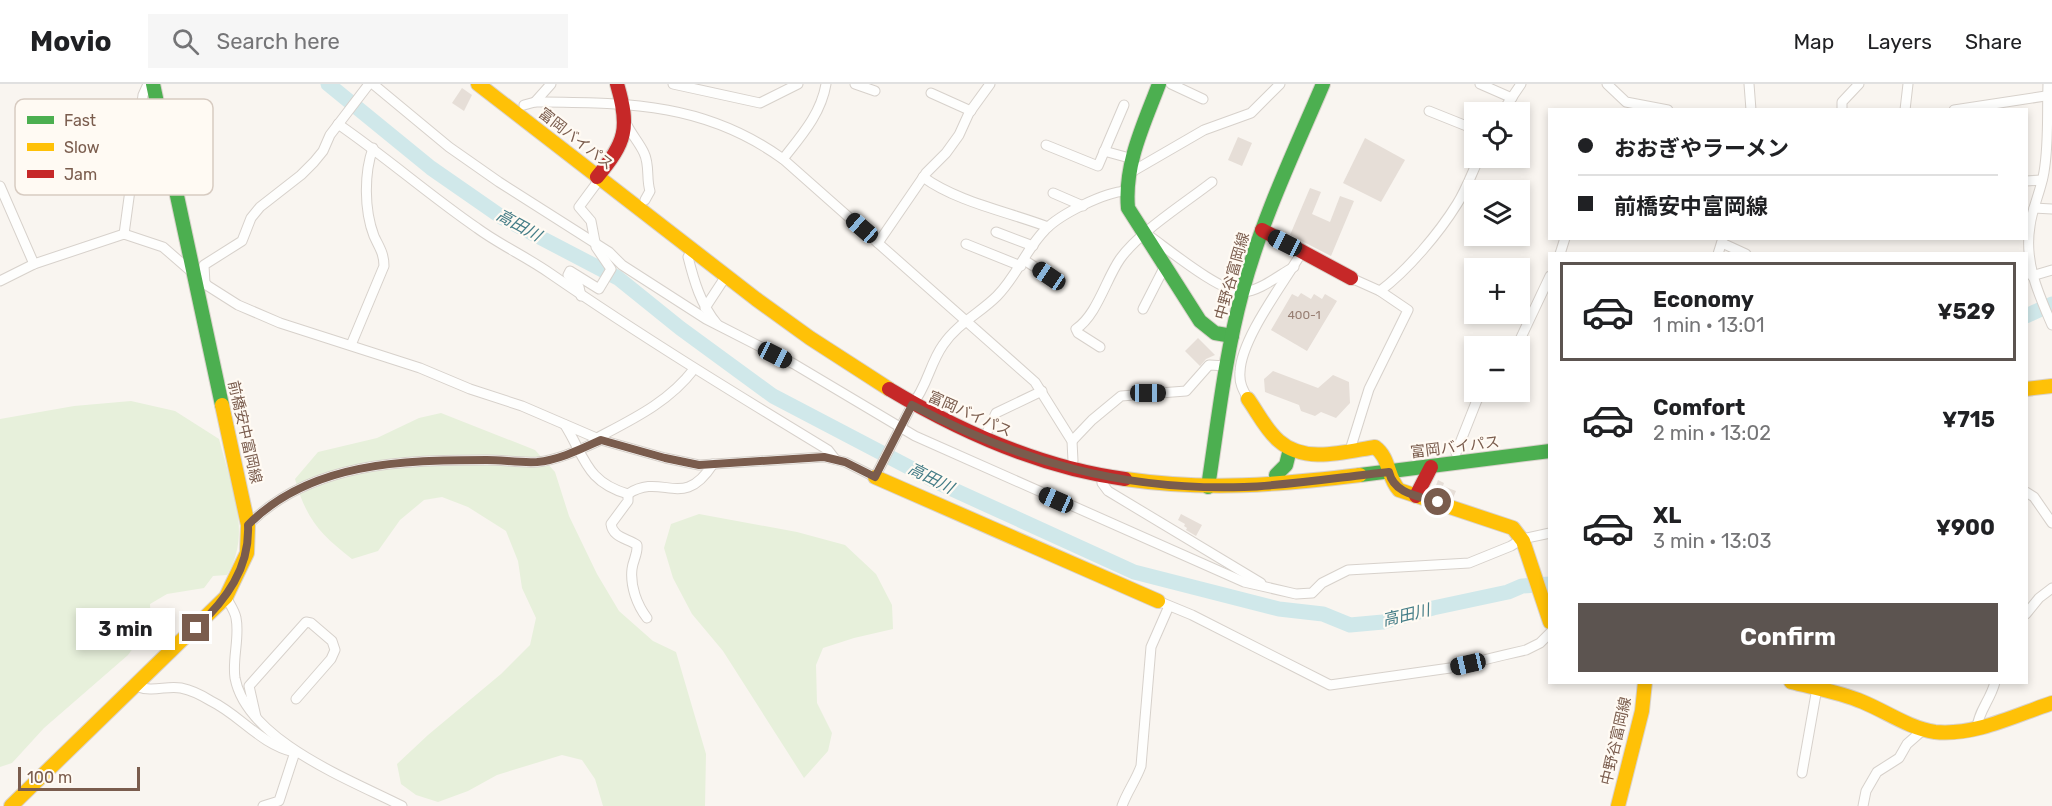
<!DOCTYPE html>
<html lang="en">
<head>
<meta charset="utf-8">
<style>
	:root { --surface:#fff; --page:#f6f6f6; --text:#202124; --muted:#757577; --line:#e0e0e0; --accent:#5c5450 }
	body { margin:0; font-family:Rubik,"Noto Sans JP",sans-serif; background:var(--page); color:var(--text); height:100vh; display:flex; flex-direction:column; font-size:22px; white-space:nowrap }
	* { box-sizing:border-box; margin:0 }
	p { font-size:20px; color:var(--muted) }
	.icon { flex:none; width:33px; height:33px; fill:none; stroke:currentColor; stroke-width:2; stroke-linecap:round; stroke-linejoin:round }
	.map { position:relative; flex:1; overflow:hidden }
	.drawer { position:absolute; left:1548px; top:168px; width:480px; height:432px; display:flex; flex-direction:column; background:var(--surface); border-radius:0px; box-shadow:0 3px 9px #0003 }
	.drawer>* { flex:none }
	.banner { position:absolute; left:1548px; top:24px; width:480px; height:132px; border-radius:0px; box-shadow:0 3px 9px #0003; display:grid; align-content:center; height:132px; padding:0 30px; background:var(--surface) }
	.buttons { position:absolute; left:1464px; top:18px; display:grid; gap:12px }
	.buttons a { display:grid; place-items:center; width:66px; height:66px; border-radius:0px; background:var(--surface); box-shadow:0 3px 9px #0003; font-size:30px }
	.scale { position:absolute; left:18px; bottom:15px; width:122px; box-sizing:border-box; padding-left:6px; border:3px solid #7a5c4d; border-top:0; font-size:16px; line-height:21px; white-space:nowrap; color:#7a5c4d; -webkit-text-stroke:4px #fffaf3; paint-order:stroke }
	.end { position:absolute; width:27px; height:27px; margin:-14px; border:8px solid #7a5c4d; background:#fff; box-shadow:0 0 0 3px #fff }
	.from { border-radius:50% }
	.bubble { position:absolute; height:42px; border-radius:0px; background:var(--surface); box-shadow:0 3px 9px #0003; font-size:20px; font-weight:700; line-height:42px; text-align:center }
	.car { position:absolute; width:18px; height:36px; margin:-18px -9px; border-radius:8px; box-shadow:0 0 4px 2px #0007; background:linear-gradient(#222 24%,#8ab4d8 0 40%,#222 0 76%,#8ab4d8 0 86%,#222 0) }
	.banner b { display:flex; align-items:center; gap:21px; height:57px; font-size:22px }
	.banner b+b { border-top:2px solid var(--line) }
	.banner i { width:15px; height:15px; background:var(--text) }
	ul { padding:10px 0 0; list-style:none }
	li { display:flex; align-items:center; gap:18px; height:99px; margin:0 12px 9px; padding:0 18px; border:3px solid transparent; border-radius:0px }
	li div { flex:1 }
	li b { display:block; font-size:22px }
	li em { font-style:normal; font-weight:700 }
	li.selected { border-color:var(--accent) }
	li>.icon { width:54px; height:54px; stroke-width:1.5 }
	.action { display:flex; gap:12px; margin-top:auto; padding:12px 30px }
	.action a { flex:1; height:69px; border-radius:0px; background:var(--accent); color:#fff; font-size:24px; font-weight:700; line-height:69px; text-align:center }
	header { display:flex; align-items:center; gap:36px; box-sizing:border-box; height:84px; padding:0 30px; background:var(--surface); border-bottom:2px solid var(--line) }
	header strong { font-size:28px }
	nav { display:flex; gap:33px; margin-inline-start:auto; font-size:21px }
	.search { width:420px; height:54px; background:var(--page); display:flex; align-items:center; gap:15px; box-sizing:border-box; padding:0 21px; border-radius:0px; color:var(--muted); font-size:22px }
	.map>svg:first-child { display:block }
</style>
</head>
<body>
<header>
<strong>Movio</strong>
<div class="search"><svg class="icon" aria-label="search" viewBox="0 0 24 24"><circle cx="10" cy="10" r="6"/><path d="M15 15l6 6"/></svg>Search here</div>
<nav><a>Map</a><a>Layers</a><a>Share</a></nav>
</header>
<div class="map">
<svg width="2052" height="722" viewBox="0 0 2052 722">
	<rect width="100%" height="100%" fill="#f9f5f0"/>
	<g fill="#e7f0db">
		<path d="M131,317l44,10 44,28c11,44 34,94 8,136l-14,1 -9,12 -37,6 -17,10 1,20 -23,31 -84,73 -32,35 -12,4v-348l74,-13z"/>
		<path d="M441,329l94,37 20,22 14,44 28,58 22,37 34,30 23,11 30,102 -1,52h-102l-8,-27 -13,-19 -20,-5 -65,20 -29,16 -30,11 -22,-7 -15,-11 -4,-20 31,-29 73,-61 29,-29 6,-27 -14,-30 -4,-27 -12,-30 -38,-24 -26,-10 -18,3 -24,20 -22,31 -26,8c-32,-25 -46,-40 -57,-80l23,-27 59,-14 42,-20z"/>
		<path d="M699,430l98,18 48,13 31,29 16,31 1,24 -39,9 -31,10 -7,17 1,38 15,30 -4,18 -24,27 -81,-127 -31,-37 -19,-36 -9,-30 7,-24z"/>
	</g>
	<g fill="none" stroke-linecap="round" stroke-linejoin="round">
		<g stroke="#d0e8ea" stroke-width="15">
			<path d="M328,0l103,84 72,50 115,60 62,50 93,68 168,88 193,88 145,37 44,5 27,11 33,-3 50,-14 75,-16 14,-6 28,-2"/>
			<path d="M2026,232l26,-12"/>
		</g>
	</g>
	<g fill="#e6ded7">
		<path d="M462,4l10,7 -8,16 -12,-8z"/>
		<path d="M1238,53l14,6 -10,23 -14,-6z"/>
		<path d="M1365,54l40,22 -24,42 -38,-19z"/>
		<path d="M1310,104l11,4 -9,22 18,8 10,-26 14,5 -23,55 -41,-21z"/>
		<path d="M1301,209l10,6 3,-5 8,5 3,-5 12,7 -30,50 -36,-21 21,-36 6,3z"/>
		<path d="M1198,254l17,17 -9,4 -6,7 -15,-15z"/>
		<path d="M1273,287l45,17 15,-13 16,7 1,21 -14,15 -15,-6 -6,4 -14,-5 -2,-6 -34,-13 -1,-13z"/>
		<path d="M1438,396l6,3 -1,3 13,5 -3,7 -19,-7z"/>
		<path d="M1181,430l21,11 -6,11 -10,-6 1,-2 -3,-2 1,-2 -7,-4z"/>
	</g>
	<g fill="none" stroke-linecap="round" stroke-linejoin="round">
		<g stroke="#d7d1cb" stroke-width="11">
			<g id="street">
				<path d="M373,0l76,63 50,35 110,70 13,13 84,54 88,45 121,72 329,146 52,12 16,-1 10,-10 26,-13 121,-7 42,-17 11,-7 28,-6"/>
				<path d="M673,0l87,19 38,-19"/>
				<path d="M855,0l20,7"/>
				<path d="M1171,0l32,15"/>
				<path d="M1480,0l32,14"/>
				<path d="M1607,0l19,18 42,8"/>
				<path d="M1749,0l2,26"/>
				<path d="M2048,0c-1,30 1,59 -4,88 -3,19 -12,36 -14,54 -6,36 8,67 22,99"/>
				<path d="M931,9l40,18"/>
				<path d="M535,18l16,-18"/>
				<path d="M524,21l11,-3c92,1 169,0 248,57l252,223 37,59 1,20"/>
				<path d="M1842,26v-8l17,-18"/>
				<path d="M1905,26l3,-26"/>
				<path d="M1954,26l98,-15"/>
				<path d="M1429,27l45,18"/>
				<path d="M1502,28l19,-28"/>
				<path d="M338,40c48,33 91,71 139,104 23,17 50,29 74,46 90,62 183,119 277,176l7,9"/>
				<path d="M627,41c5,10 13,19 17,28 6,12 2,26 6,38l-5,9"/>
				<path d="M1046,61l52,21 26,-61"/>
				<path d="M1104,67l29,8"/>
				<path d="M783,75c18,-23 38,-45 43,-75"/>
				<path d="M95,90l37,8"/>
				<path d="M1128,90l76,-44 47,-17 29,-29"/>
				<path d="M923,93c34,25 86,35 125,50"/>
				<path d="M2026,97l16,-1"/>
				<path d="M0,102l34,78"/>
				<path d="M1053,109l30,13"/>
				<path d="M2034,124l18,1"/>
				<path d="M996,148l37,14"/>
				<path d="M124,150l19,-139 5,-11"/>
				<path d="M1148,151c20,14 73,58 95,57 17,-1 36,-17 51,-25"/>
				<path d="M878,159l48,-70 20,-20 13,-18 10,-22 21,-29"/>
				<path d="M1722,159l24,11"/>
				<path d="M966,160l55,22"/>
				<path d="M692,166l-4,7c6,24 13,48 29,67"/>
				<path d="M1560,170l5,-16"/>
				<path d="M1718,170l5,-16"/>
				<path d="M1024,176l25,16"/>
				<path d="M2032,192l20,-6"/>
				<path d="M1351,194l29,13c28,-21 59,-58 77,-87 9,-14 15,-31 22,-46"/>
				<path d="M0,197l34,-17 90,-30 39,13 45,39 30,19 42,18 140,45 50,21 52,17 79,34 64,18 34,7 125,-8 21,5 30,15 37,-72c15,-18 18,-42 31,-60 14,-21 37,-32 54,-49 20,-20 29,-47 48,-66 15,-16 60,-38 81,-39"/>
				<path d="M205,200l-1,-19 38,-24 9,-23 9,-11 41,-32 13,-13 9,-11 7,-16 39,-51"/>
				<path d="M581,212l-2,-9 -11,-12 2,-4 29,18 12,-20 -15,-22 -5,-26 -12,-14 17,-23 1,-7"/>
				<path d="M705,224l21,-32"/>
				<path d="M1143,225l22,-43"/>
				<path d="M351,261l33,-79c0,-13 -5,-19 -10,-30 -10,-26 -10,-63 -1,-88"/>
				<path d="M1517,262l33,-70"/>
				<path d="M1100,263l-22,-14 -2,-4c21,-14 30,-50 44,-70 19,-27 65,-56 92,-77"/>
				<path d="M1248,315c-5,-9 -9,-16 -8,-27 1,-34 44,-89 62,-120"/>
				<path d="M565,341c20,32 21,57 63,69 35,-23 54,18 85,-30"/>
				<path d="M988,346l8,-17 46,-22"/>
				<path d="M597,354c36,-19 72,-36 97,-69"/>
				<path d="M1072,357l20,-21 29,-24 65,-5 23,-26 18,1"/>
				<path d="M1350,366l19,-61 39,-79 -28,-19"/>
				<path d="M1456,369l21,-53 7,-8"/>
				<path d="M1102,392v7l6,8 153,92"/>
				<path d="M2026,408l8,5 18,26"/>
				<path d="M628,410v7l-17,23c2,14 16,14 26,21 1,9 -4,15 -5,24 -2,17 5,36 15,49"/>
				<path d="M248,441c62,-63 155,-65 239,-65 16,0 33,3 50,2 22,-2 44,-13 64,-22"/>
				<path d="M226,513c3,6 9,14 10,21 4,19 -4,41 -1,60 12,63 116,102 167,128"/>
				<path d="M1158,517l34,14 138,70 120,-17 54,-13 22,-5 14,-7 10,-10"/>
				<path d="M2026,530l13,-16 13,-10"/>
				<path d="M135,602c19,7 31,-1 46,2 10,2 22,8 30,13 29,14 49,43 83,51"/>
				<path d="M256,633l-7,-31 57,-64 5,1 21,18 3,9 -4,9 -35,40"/>
				<path d="M1977,644c1,-16 14,-29 18,-46"/>
				<path d="M1802,689l15,-85"/>
				<path d="M263,722l16,-5 16,-49"/>
				<path d="M1122,722c5,-14 14,-26 19,-40l10,-119 18,-41"/>
				<path d="M1863,722l3,-15 11,-19 22,-14 8,-14 16,-14"/>
			</g>
		</g>
		<g stroke="#d9d2cb" stroke-width="16">
			<g id="fast">
				<path d="M153,0l69,321"/>
				<path d="M1159,0c-15,40 -35,80 -31,124l72,113 15,12 17,3"/>
				<path d="M1276,391l10,-10 4,-16"/>
				<path d="M1360,391l190,-24"/>
				<path d="M1208,403c10,-65 17,-131 34,-194 19,-72 52,-141 81,-209"/>
			</g>
		</g>
		<g stroke="#d9d2cb" stroke-width="16">
			<g id="slow">
				<path d="M478,0l278,215 54,39 79,51"/>
				<path d="M2026,305l26,-3"/>
				<path d="M1248,315c10,14 18,31 31,42 26,23 65,11 96,6 15,11 12,30 24,43l114,38 10,13 27,81"/>
				<path d="M875,393l283,124"/>
				<path d="M1125,395c83,12 152,6 235,-4"/>
				<path d="M1791,598c24,6 49,10 72,20 24,10 46,26 72,30 40,4 81,-17 117,-29"/>
				<path d="M11,722l215,-209 21,-44 1,-28 -26,-120"/>
				<path d="M1618,722l24,-95 3,-29"/>
			</g>
		</g>
		<g stroke="#d9d2cb" stroke-width="16">
			<g id="jam">
				<path d="M597,93c29,-35 33,-49 20,-93"/>
				<path d="M1262,146l89,48"/>
				<path d="M889,305c72,43 152,79 236,90"/>
				<path d="M1416,412l15,-29"/>
			</g>
		</g>
		<use href="#street" stroke="#fefefd" stroke-width="9"/>
		<use href="#fast" stroke="#4caf50" stroke-width="14"/>
		<use href="#slow" stroke="#ffc107" stroke-width="14"/>
		<use href="#jam" stroke="#c62828" stroke-width="14"/>
	</g>
	<g fill="none" stroke-linecap="round" stroke-linejoin="round">
		<path stroke="#7a5c4d" stroke-width="8" d="M196,544c30,-28 54,-60 52,-103 62,-63 155,-65 239,-65 16,0 33,3 50,2 22,-2 44,-13 64,-22l64,18 34,7 125,-8 21,5 30,15 37,-72c106,56 211,86 332,82 49,-2 97,-10 145,-15 5,22 29,24 49,30"/>
	</g>
	<g text-anchor="middle" dominant-baseline="central" stroke-width="4.5" stroke-linejoin="round" paint-order="stroke">
		<g font-size="12" fill="#977e72">
			<text x="1304" y="231">400-1</text>
		</g>
		<g font-size="15" fill="#7a5c4d" stroke="#fffaf3">
			<text transform="translate(576 55) rotate(38)">富岡バイパス</text>
			<text transform="translate(1232 192) rotate(-74)">中野谷富岡線</text>
			<text transform="translate(970 330) rotate(24)">富岡バイパス</text>
			<text transform="translate(245 348) rotate(77)">前橋安中富岡線</text>
			<text transform="translate(1455 363) rotate(-7)">富岡バイパス</text>
			<text transform="translate(1616 657) rotate(-77)">中野谷富岡線</text>
		</g>
		<g font-size="16" font-style="italic" fill="#437c86" stroke="#fffaf3">
			<text transform="translate(519 141) rotate(29)">高田川</text>
			<text transform="translate(931 394) rotate(27)">高田川</text>
			<text transform="translate(1406 531) rotate(-13)">高田川</text>
		</g>
	</g>
	<rect x="15" y="15" width="198" height="96" rx="9" fill="#fffaf3" stroke="#d7cbc1" stroke-width="1.5"/>
	<rect x="27" y="32" width="27" height="8" fill="#4caf50"/>
	<rect x="27" y="59" width="27" height="8" fill="#ffc107"/>
	<rect x="27" y="86" width="27" height="8" fill="#c62828"/>
	<g font-size="16" fill="#7a5c4d">
		<text x="64" y="42">Fast</text>
		<text x="64" y="69">Slow</text>
		<text x="64" y="96">Jam</text>
	</g>
</svg>
<div class="buttons">
<a><svg class="icon" aria-label="locate" viewBox="0 0 24 24"><circle cx="12" cy="12" r="6"/><path d="M12 2v4M12 18v4M2 12h4M18 12h4"/></svg></a>
<a><svg class="icon" aria-label="layers" viewBox="0 0 24 24"><path d="M12 4l9 5-9 5-9-5zM3 14l9 5 9-5"/></svg></a>
<a>+</a>
<a>−</a>
</div>
<div class="scale">100 m</div>
<i class="end from" style="left:1438px;top:418px"></i>
<i class="end" style="left:196px;top:544px"></i>
<div class="bubble" style="left:76px;top:524px;width:99px">3 min</div>
<i class="car" style="left:862px;top:144px;rotate:311deg"></i>
<i class="car" style="left:1285px;top:159px;rotate:297deg"></i>
<i class="car" style="left:1049px;top:192px;rotate:304deg"></i>
<i class="car" style="left:775px;top:271px;rotate:117deg"></i>
<i class="car" style="left:1148px;top:309px;rotate:90deg"></i>
<i class="car" style="left:1056px;top:416px;rotate:294deg"></i>
<i class="car" style="left:1468px;top:580px;rotate:257deg"></i>
<div class="banner">
<b><i class="from"></i>おおぎやラーメン</b>
<b><i></i>前橋安中富岡線</b>
</div>
<section class="drawer">
<ul>
<li class="selected"><svg class="icon" aria-label="car" viewBox="0 0 24 24"><path d="M5 17H2v-5l4-1 3-4h7l3 4 3 1v5h-3M9 17h6M6 11h13"/><circle cx="7" cy="17" r="2"/><circle cx="17" cy="17" r="2"/></svg><div><b>Economy</b><p>1 min · 13:01</p></div><em>¥529</em></li>
<li><svg class="icon" aria-label="car" viewBox="0 0 24 24"><path d="M5 17H2v-5l4-1 3-4h7l3 4 3 1v5h-3M9 17h6M6 11h13"/><circle cx="7" cy="17" r="2"/><circle cx="17" cy="17" r="2"/></svg><div><b>Comfort</b><p>2 min · 13:02</p></div><em>¥715</em></li>
<li><svg class="icon" aria-label="car" viewBox="0 0 24 24"><path d="M5 17H2v-5l4-1 3-4h7l3 4 3 1v5h-3M9 17h6M6 11h13"/><circle cx="7" cy="17" r="2"/><circle cx="17" cy="17" r="2"/></svg><div><b>XL</b><p>3 min · 13:03</p></div><em>¥900</em></li>
</ul>
<div class="action"><a>Confirm</a></div>
</section>
</div>
</body>
</html>
